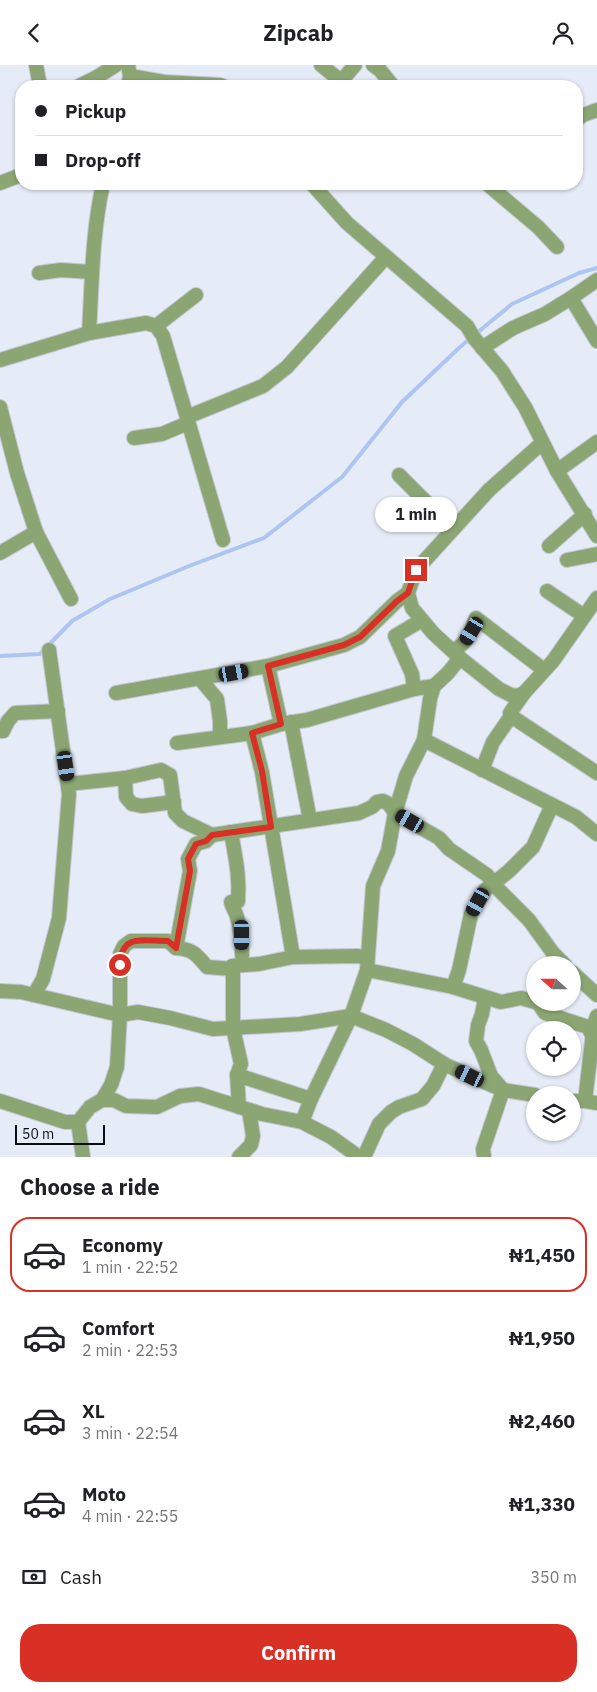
<!DOCTYPE html>
<html lang="en">
<head>
<meta charset="utf-8">
<style>
	:root { --surface:#fff; --page:#f6f6f6; --text:#202124; --muted:#757577; --line:#e0e0e0; --accent:#d93025 }
	body { margin:0; font-family:"IBM Plex Sans",sans-serif; background:var(--page); color:var(--text); height:100vh; display:flex; flex-direction:column; font-size:19px; white-space:nowrap }
	* { box-sizing:border-box; margin:0 }
	p { font-size:16px; color:var(--muted) }
	.icon { flex:none; width:28px; height:28px; fill:none; stroke:currentColor; stroke-width:2; stroke-linecap:round; stroke-linejoin:round }
	.map { position:relative; height:1092px; overflow:hidden }
	.drawer { display:flex; flex-direction:column; background:var(--surface); flex:1 }
	.drawer>* { flex:none }
	.top-card { position:absolute; left:15px; top:15px; width:568px; height:110px; border-radius:20px; box-shadow:0 1px 4px #0004; display:grid; align-content:center; height:110px; padding:0 20px; background:var(--surface) }
	.needle { width:32px; rotate:291deg }
	.tools { position:absolute; left:526px; top:891px; display:grid; gap:10px }
	.tools a { display:grid; place-items:center; width:55px; height:55px; border-radius:50%; background:var(--surface); box-shadow:0 1px 4px #0004; font-size:25px }
	.scale { position:absolute; left:15px; bottom:12px; width:90px; box-sizing:border-box; padding-left:5px; border:2px solid #0d0f13; border-top:0; font-size:14px; line-height:18px; white-space:nowrap; color:#0d0f13; -webkit-text-stroke:4px #e5ebf7; paint-order:stroke }
	.end { position:absolute; width:22px; height:22px; margin:-11px; border:6px solid #d93025; background:#fff; box-shadow:0 0 0 2px #fff }
	.from { border-radius:50% }
	.bubble { position:absolute; height:35px; border-radius:18px; background:var(--surface); box-shadow:0 1px 4px #0004; font-size:16px; font-weight:700; line-height:35px; text-align:center }
	.car { position:absolute; width:15px; height:30px; margin:-15px -8px; border-radius:6px; box-shadow:0 0 4px 1px #0007; background:linear-gradient(#222 24%,#8ab4d8 0 40%,#222 0 76%,#8ab4d8 0 86%,#222 0) }
	.top-card b { display:flex; align-items:center; gap:18px; height:48px; font-size:19px }
	.top-card b+b { border-top:1px solid var(--line) }
	.top-card i { width:12px; height:12px; background:var(--text) }
	ul { padding:0; list-style:none }
	li { display:flex; align-items:center; gap:15px; height:75px; margin:0 10px 8px; padding:0 10px; border:2px solid transparent; border-radius:20px }
	li div { flex:1 }
	li b { display:block; font-size:19px }
	li em { font-style:normal; font-weight:700 }
	li.selected { border-color:var(--accent) }
	li>.icon { width:45px; height:45px; stroke-width:1.5 }
	h2 { padding:0 20px; font-size:22px; line-height:60px }
	.pay { display:flex; align-items:center; gap:12px; height:55px; padding:0 20px; font-size:19px }
	.pay p { margin-inline-start:auto }
	.action { display:flex; gap:10px; margin-top:auto; padding:10px 20px }
	.action a { flex:1; height:58px; border-radius:20px; background:var(--accent); color:#fff; font-size:20px; font-weight:700; line-height:58px; text-align:center }
	header { display:flex; justify-content:space-between; align-items:center; height:65px; padding:0 20px; background:var(--surface); font-size:22px; font-weight:700 }
	.map>svg:first-child { display:block }
</style>
</head>
<body>
<header><svg class="icon" aria-label="back" viewBox="0 0 24 24"><path d="M15 5l-7 7 7 7"/></svg>Zipcab<svg class="icon" aria-label="person" viewBox="0 0 24 24"><circle cx="12" cy="8" r="4"/><path d="M4 21q1-7 8-7t8 7"/></svg></header>
<div class="map">
<svg width="597" height="1092" viewBox="0 0 597 1092">
	<rect width="100%" height="100%" fill="#e5ebf7"/>
	<g fill="none" stroke-linecap="round" stroke-linejoin="round">
		<path stroke="#adc5f1" stroke-width="4" d="M0,591l40,-2 32,-33 38,-22 79,-33 75,-28 78,-61 60,-75 58,-55 52,-43 67,-31 18,-5"/>
		<g stroke="#c2c8d3" stroke-width="16">
			<g id="minor">
				<path d="M36,0l4,21"/>
				<path d="M321,0l20,16"/>
				<path d="M373,0l7,5 13,16"/>
				<path d="M79,21l18,-9 19,-12"/>
				<path d="M128,21l2,-10"/>
				<path d="M337,21l18,-21"/>
				<path d="M576,55l7,-5 14,-5"/>
				<path d="M0,118l21,-8"/>
				<path d="M487,119l51,43 19,20"/>
				<path d="M39,208l22,-3 30,2"/>
				<path d="M571,233l26,43"/>
				<path d="M156,261l40,-31"/>
				<path d="M89,268c3,-50 3,-100 14,-149"/>
				<path d="M474,273l28,33 23,36 32,64 40,65"/>
				<path d="M482,283l31,-20 32,-14 26,-16 26,-18"/>
				<path d="M0,295l89,-27 57,-10 10,3 7,10 60,204"/>
				<path d="M0,342l17,66 19,59 35,67"/>
				<path d="M187,352l76,-31 24,-19 99,-110"/>
				<path d="M134,373l28,-4 26,-11"/>
				<path d="M557,406l40,-29"/>
				<path d="M399,410l54,54"/>
				<path d="M549,481l36,-32"/>
				<path d="M0,488l36,-21"/>
				<path d="M567,495l30,-6"/>
				<path d="M547,526l37,25"/>
				<path d="M453,586c15,-9 17,-17 23,-33l68,52"/>
				<path d="M268,601l13,58"/>
				<path d="M200,614l17,20 3,22v16"/>
				<path d="M414,624l-2,-15 -17,-38 27,-16"/>
				<path d="M116,628l152,-27 76,-21 16,-8 37,-36 11,-8"/>
				<path d="M524,628l-7,3 -6,-1 -12,-6 -39,-31 -27,-25 -21,-25 -4,-15 8,-23 73,-80 53,-47"/>
				<path d="M511,651l86,57"/>
				<path d="M291,657l19,98"/>
				<path d="M0,666h3l5,-10 7,-8 43,-2"/>
				<path d="M252,668l10,39 31,185"/>
				<path d="M424,675l152,77 21,17"/>
				<path d="M177,678l75,-10 29,-9 26,-4 107,-31 20,-3"/>
				<path d="M482,705l11,-28 18,-26 -1,-3 14,-20 29,-32 44,-63"/>
				<path d="M125,713l1,19 6,7 10,2 32,-4"/>
				<path d="M68,719l57,-6 36,-8 9,5 5,38 8,8 29,14 147,-22 13,-6 5,-5 6,-1 6,3 6,9 44,25 10,11 38,26 11,14 31,31 24,33 12,12"/>
				<path d="M231,767c4,24 9,44 7,69l-7,1c1,5 5,10 6,15 4,13 5,25 5,38"/>
				<path d="M176,883l14,-77 -2,-12 8,-15 10,-3 6,-6"/>
				<path d="M233,904v59l8,36 -4,11 2,32"/>
				<path d="M367,905l86,17 48,15 20,-4 14,4"/>
				<path d="M572,907l25,23"/>
				<path d="M453,922l6,-17 12,-56 14,-24 24,-19 24,-24 19,-42"/>
				<path d="M0,926l21,1 99,23 18,-3 32,6 43,11 87,-5 51,-8 35,14 27,14 31,20 26,12 33,14 32,5"/>
				<path d="M34,930l9,-16 16,-61 10,-124 -20,-144"/>
				<path d="M538,938l7,10 43,14 4,8h4"/>
				<path d="M237,1010l74,24"/>
				<path d="M102,1035h12l12,6 31,1 23,-11 19,-2 63,20 40,8 29,15 28,20"/>
				<path d="M0,1036l65,21h13l12,-15 12,-7 9,-15 6,-18 3,-52v-61l4,-8 7,-5h37l8,7c17,1 21,7 31,19l26,2 -1,-3 27,-2 34,-7 65,-1 9,2"/>
				<path d="M572,1036h13l12,2"/>
				<path d="M585,1036l9,-77 3,-8"/>
				<path d="M78,1057l5,35"/>
				<path d="M302,1057l9,-23 40,-83 16,-46 6,-84 15,-35 7,-38 11,-37 18,-36 6,-41 4,-13 14,-13 12,-15"/>
				<path d="M239,1092l12,-12 2,-9 -4,-26"/>
				<path d="M364,1092l15,-33 12,-12 8,-5 23,-8 11,-13 11,-22"/>
				<path d="M484,1092l-1,-8 20,-59 -12,-14 -10,-26 -5,-9 2,-16 4,-11 3,-16"/>
			</g>
		</g>
		<g stroke="#c2c8d3" stroke-width="16">
			<g id="tertiary">
				<path d="M128,0l2,11 34,6 56,3 3,1"/>
				<path d="M312,119l35,39 120,103 7,12"/>
			</g>
		</g>
		<use href="#minor" stroke="#8ba673" stroke-width="14"/>
		<use href="#tertiary" stroke="#8ba673" stroke-width="14"/>
	</g>
	<g fill="none" stroke-linecap="round" stroke-linejoin="round">
		<path stroke="#d93025" stroke-width="6" d="M120,900c1,-32 23,-24 48,-24l8,7 14,-77 -2,-12 8,-15 10,-3 6,-6 59,-8 -9,-56 -10,-38 29,-9 -13,-58 76,-21 16,-8 37,-36 11,-8 8,-23"/>
	</g>
</svg>
<div class="tools">
<a><svg class="needle" viewBox="-14 -14 28 28"><path d="M0-13l5 13h-10z" fill="#e53935"/><path d="M0 13l5-13h-10z" fill="#757577"/></svg></a>
<a><svg class="icon" aria-label="locate" viewBox="0 0 24 24"><circle cx="12" cy="12" r="6"/><path d="M12 2v4M12 18v4M2 12h4M18 12h4"/></svg></a>
<a><svg class="icon" aria-label="layers" viewBox="0 0 24 24"><path d="M12 4l9 5-9 5-9-5zM3 14l9 5 9-5"/></svg></a>
</div>
<div class="scale">50 m</div>
<i class="end from" style="left:120px;top:900px"></i>
<i class="end" style="left:416px;top:505px"></i>
<div class="bubble" style="left:375px;top:432px;width:82px">1 min</div>
<i class="car" style="left:472px;top:566px;rotate:211deg"></i>
<i class="car" style="left:234px;top:608px;rotate:80deg"></i>
<i class="car" style="left:66px;top:701px;rotate:172deg"></i>
<i class="car" style="left:410px;top:756px;rotate:300deg"></i>
<i class="car" style="left:478px;top:837px;rotate:209deg"></i>
<i class="car" style="left:242px;top:870px;rotate:180deg"></i>
<i class="car" style="left:470px;top:1011px;rotate:296deg"></i>
<div class="top-card">
<b><i class="from"></i>Pickup</b>
<b><i></i>Drop-off</b>
</div>
</div>
<section class="drawer">
<h2>Choose a ride</h2>
<ul>
<li class="selected"><svg class="icon" aria-label="car" viewBox="0 0 24 24"><path d="M5 17H2v-5l4-1 3-4h7l3 4 3 1v5h-3M9 17h6M6 11h13"/><circle cx="7" cy="17" r="2"/><circle cx="17" cy="17" r="2"/></svg><div><b>Economy</b><p>1 min · 22:52</p></div><em>₦1,450</em></li>
<li><svg class="icon" aria-label="car" viewBox="0 0 24 24"><path d="M5 17H2v-5l4-1 3-4h7l3 4 3 1v5h-3M9 17h6M6 11h13"/><circle cx="7" cy="17" r="2"/><circle cx="17" cy="17" r="2"/></svg><div><b>Comfort</b><p>2 min · 22:53</p></div><em>₦1,950</em></li>
<li><svg class="icon" aria-label="car" viewBox="0 0 24 24"><path d="M5 17H2v-5l4-1 3-4h7l3 4 3 1v5h-3M9 17h6M6 11h13"/><circle cx="7" cy="17" r="2"/><circle cx="17" cy="17" r="2"/></svg><div><b>XL</b><p>3 min · 22:54</p></div><em>₦2,460</em></li>
<li><svg class="icon" aria-label="car" viewBox="0 0 24 24"><path d="M5 17H2v-5l4-1 3-4h7l3 4 3 1v5h-3M9 17h6M6 11h13"/><circle cx="7" cy="17" r="2"/><circle cx="17" cy="17" r="2"/></svg><div><b>Moto</b><p>4 min · 22:55</p></div><em>₦1,330</em></li>
</ul>
<div class="pay"><svg class="icon" aria-label="cash" viewBox="0 0 24 24"><path d="M3 7h18v10H3z"/><circle cx="12" cy="12" r="2"/></svg>Cash<p>350 m</p></div>
<div class="action"><a>Confirm</a></div>
</section>
</body>
</html>
